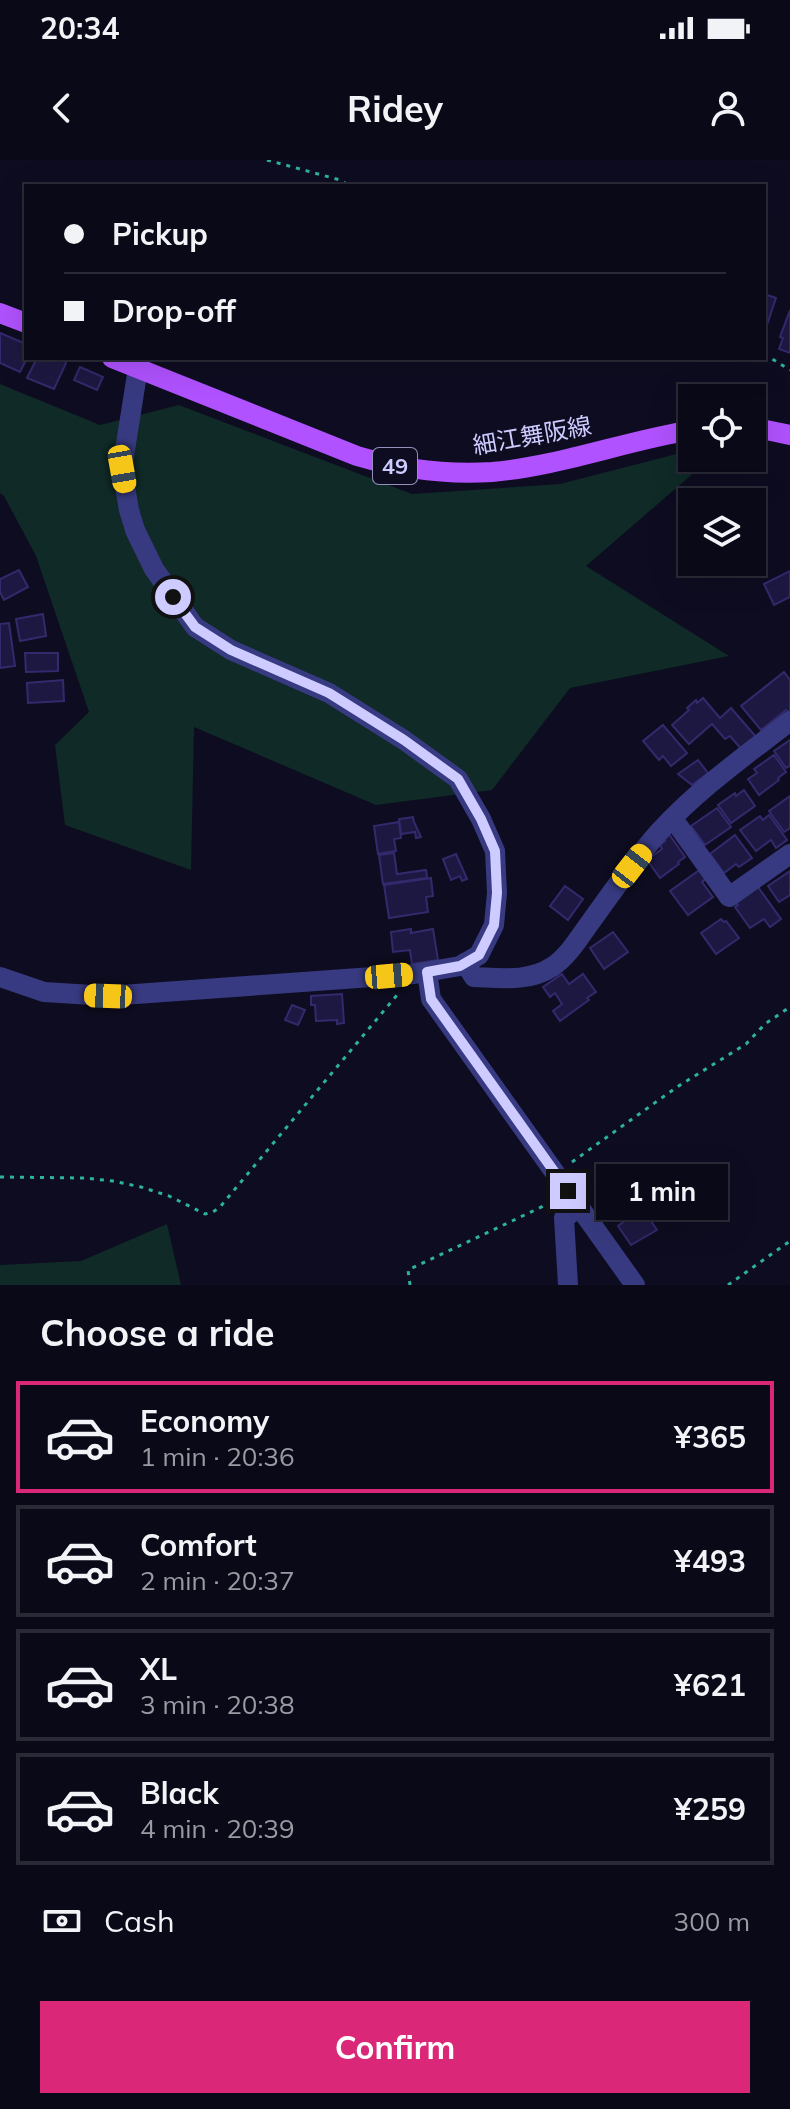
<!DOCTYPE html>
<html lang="en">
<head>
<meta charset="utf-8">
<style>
	:root { --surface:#0a0918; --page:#181725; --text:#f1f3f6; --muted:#999aa2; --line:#2a2a37; --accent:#db2777 }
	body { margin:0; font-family:Mulish,"Noto Sans JP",sans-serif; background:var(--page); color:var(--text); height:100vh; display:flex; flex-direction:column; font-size:30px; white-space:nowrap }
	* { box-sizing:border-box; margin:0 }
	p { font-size:26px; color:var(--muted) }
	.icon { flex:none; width:44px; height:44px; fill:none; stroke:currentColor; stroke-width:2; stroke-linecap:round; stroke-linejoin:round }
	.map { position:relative; height:1125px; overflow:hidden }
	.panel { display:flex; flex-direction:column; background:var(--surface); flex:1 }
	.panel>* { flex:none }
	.top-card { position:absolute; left:24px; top:24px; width:742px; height:176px; border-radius:0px; box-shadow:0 8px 32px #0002,0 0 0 2px var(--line); display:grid; align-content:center; height:176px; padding:0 40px; background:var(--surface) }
	.fabs { position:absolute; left:678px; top:224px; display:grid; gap:16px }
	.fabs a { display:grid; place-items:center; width:88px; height:88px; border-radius:0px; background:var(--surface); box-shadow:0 8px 32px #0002,0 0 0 2px var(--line); font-size:40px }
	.end { position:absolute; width:36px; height:36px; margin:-18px; border:10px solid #cdcbff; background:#111; box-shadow:0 0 0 4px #111 }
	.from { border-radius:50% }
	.bubble { position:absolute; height:56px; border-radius:0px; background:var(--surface); box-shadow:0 8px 32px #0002,0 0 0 2px var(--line); font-size:26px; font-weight:700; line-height:56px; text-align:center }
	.car { position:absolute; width:24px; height:48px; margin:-24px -12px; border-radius:10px; box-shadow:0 0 6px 2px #0007; background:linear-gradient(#f5c518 24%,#345 0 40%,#f5c518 0 76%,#345 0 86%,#f5c518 0) }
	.top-card b { display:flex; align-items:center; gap:28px; height:76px; font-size:30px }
	.top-card b+b { border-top:2px solid var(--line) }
	.top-card i { width:20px; height:20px; background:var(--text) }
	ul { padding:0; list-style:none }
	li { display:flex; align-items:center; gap:24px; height:112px; margin:0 16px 12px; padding:0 24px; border:4px solid var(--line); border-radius:0px }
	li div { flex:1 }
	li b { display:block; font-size:30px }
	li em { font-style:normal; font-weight:700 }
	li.active { border-color:var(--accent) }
	li>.icon { width:72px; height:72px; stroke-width:1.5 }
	h2 { padding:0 40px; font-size:36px; line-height:96px }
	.pay { display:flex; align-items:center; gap:20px; height:88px; padding:0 40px; font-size:30px }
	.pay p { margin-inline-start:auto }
	.action { display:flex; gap:16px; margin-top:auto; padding:16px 40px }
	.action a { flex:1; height:92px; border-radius:0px; background:var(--accent); color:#fff; font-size:32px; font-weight:700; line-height:92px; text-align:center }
	.status { display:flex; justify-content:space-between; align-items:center; height:56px; padding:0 40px; background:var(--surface); direction:ltr }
	.status svg { height:22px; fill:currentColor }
	header { display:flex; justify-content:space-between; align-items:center; height:104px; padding:0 40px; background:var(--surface); font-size:36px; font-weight:700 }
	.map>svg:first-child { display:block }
</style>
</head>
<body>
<div class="status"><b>20:34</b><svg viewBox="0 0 49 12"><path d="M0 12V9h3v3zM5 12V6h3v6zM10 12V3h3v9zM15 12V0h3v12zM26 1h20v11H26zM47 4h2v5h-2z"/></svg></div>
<header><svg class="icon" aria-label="back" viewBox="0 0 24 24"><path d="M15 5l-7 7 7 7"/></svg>Ridey<svg class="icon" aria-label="person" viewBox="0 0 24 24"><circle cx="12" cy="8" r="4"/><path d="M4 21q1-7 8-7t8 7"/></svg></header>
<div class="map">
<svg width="790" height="1125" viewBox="0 0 790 1125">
	<rect width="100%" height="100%" fill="#0e0c20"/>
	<g fill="#0f2a27">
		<path d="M0,224l100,41 79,-20 233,89 148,-10 132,-34v8h19l-125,108 143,90 -159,32 -78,102 -116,15 -182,-78 -3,143 -126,-45 -10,-80 34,-33 -53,-156 -32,-60 -4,-3z"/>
		<path d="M167,1064l14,61h-181v-20l81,-4z"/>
	</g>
	<g fill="#1d1841" stroke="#322a6d" stroke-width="2">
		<path d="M764,134l12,4 -9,27 -3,-1z"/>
		<path d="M790,150v43l-11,-4 4,-11 -3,-1z"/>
		<path d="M0,173l26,11 1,14 -7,14 -20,-9z"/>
		<path d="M37,198h26l3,5 -12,26 -27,-11z"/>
		<path d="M80,207l23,10 -6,13 -23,-10z"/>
		<path d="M19,410l9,17 -24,13 -4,-8v-13z"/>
		<path d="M790,411v26l-16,8 -10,-21z"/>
		<path d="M43,454l3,22 -26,5 -4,-22z"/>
		<path d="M9,463l6,43 -15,2v-44z"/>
		<path d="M25,493h33v18l-32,1z"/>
		<path d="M784,512l6,8v31l-1,1 -3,-2 -25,20 -20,-24z"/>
		<path d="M63,520l1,21 -36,2 -1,-20z"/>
		<path d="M703,538l17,20 11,-10 26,30 -14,13 -13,-15 -5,3 -13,-15 -23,20 -17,-19 17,-15 -2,-2 9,-8 1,3z"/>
		<path d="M663,565l24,28 -16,13 -8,-10 -4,4 -16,-19z"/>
		<path d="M790,580v26l-4,2 -12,-17z"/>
		<path d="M774,595l12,17 -8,6 1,2 -20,15 -11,-16 9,-6 -3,-4z"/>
		<path d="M698,600l10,13 -16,12 -14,-11z"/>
		<path d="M744,630l11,16 -24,17 -13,-18 17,-12 1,3z"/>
		<path d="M790,636v32l-6,4 -15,-21z"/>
		<path d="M717,648l14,19 -26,18 -14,-19z"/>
		<path d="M769,655l18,25 -11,8 -5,-8 -15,11 -16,-21 20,-14 3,4z"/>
		<path d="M413,657l1,5 7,15 -5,1 -1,-6 -14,2 -2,-15z"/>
		<path d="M399,662l2,16 -7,1 2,12 -18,3 -4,-28z"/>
		<path d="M669,674l16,23 -7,5 1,2 -19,14 -13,-18 15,-11 -2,-4 5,-4 -2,-3z"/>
		<path d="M735,675l17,23 -13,9 -3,-3 -12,9 -14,-19z"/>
		<path d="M394,693l3,21 29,-4 1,8 -44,6 -4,-29z"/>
		<path d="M456,694l11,25 -5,2 -2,-5 -9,4 -8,-21z"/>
		<path d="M701,709l6,9 -5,4 11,15 -25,18 -18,-24z"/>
		<path d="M790,711v24l-11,7 -11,-16z"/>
		<path d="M431,718l2,18 -7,1 2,15 -39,6 -5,-33z"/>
		<path d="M565,726l18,13 -15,21 -18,-14z"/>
		<path d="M758,727l23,32 -11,8 -6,-8 -14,9 -15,-21 3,-2 -2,-2z"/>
		<path d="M721,759l3,3 2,-1 13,17 -23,16 -15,-21z"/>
		<path d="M411,769v4l22,-4 5,31 -26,4 -2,-14 -17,2 -2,-20z"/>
		<path d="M613,772l15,20 -24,17 -14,-21z"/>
		<path d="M562,814l7,10 14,-10 13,18 -9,6 2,2 -29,21 -7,-10 9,-7 -7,-11 -5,4 -7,-10z"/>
		<path d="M342,834l2,29 -7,1v-4l-21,1 -1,-16h-4v-9z"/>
		<path d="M292,845l13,5 -7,15 -13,-5z"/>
		<path d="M642,1048l15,22 -26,15 -13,-19z"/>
	</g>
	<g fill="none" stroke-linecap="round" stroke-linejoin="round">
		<g stroke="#2cb29f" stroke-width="3" stroke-dasharray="4 6" stroke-linecap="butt">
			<path d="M267,0l73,20 10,6"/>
			<path d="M764,194l26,16"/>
			<path d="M572,1002l105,-75 69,-43 19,-20 25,-17"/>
			<path d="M0,1017l84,1 29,3 28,6 28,9 36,18 8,-2 7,-5 177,-212"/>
			<path d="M410,1125l-2,-15 142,-67"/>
			<path d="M728,1125l62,-44"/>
		</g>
		<g stroke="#373a80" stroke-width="20">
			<path d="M671,660l8,7 50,70 61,-43"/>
			<path d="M465,803l9,14c27,1 55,5 78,-10 17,-11 28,-31 40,-47 21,-29 42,-60 67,-88 38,-42 86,-76 131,-111"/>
			<path d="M427,812l4,27 204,286"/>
			<path d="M0,817l44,15 64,4 306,-22 46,-8 19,-11 15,-30 3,-32 -2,-42 -14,-32 -23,-40 -54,-39 -75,-47 -98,-43 -36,-23 -41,-58 -19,-39 -6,-20 -7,-41 16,-101"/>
			<path d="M568,1125l-4,-67 16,-11"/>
		</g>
		<g stroke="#b052ff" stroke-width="20">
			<path d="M0,153l26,10"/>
			<path d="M112,198l245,98c44,13 89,19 135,16 68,-6 133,-31 200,-42"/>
			<path d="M752,267l38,8"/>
		</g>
	</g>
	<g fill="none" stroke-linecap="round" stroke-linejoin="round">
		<path stroke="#cdcbff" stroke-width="10" d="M173,437l22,30 36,23 98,43 75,47 54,39 23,40 14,32 2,42 -3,32 -15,30 -19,11 -33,6 4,27 137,192"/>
	</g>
	<g text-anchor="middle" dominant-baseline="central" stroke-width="6" stroke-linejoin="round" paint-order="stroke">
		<rect fill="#0e0c20" stroke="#9492bc" stroke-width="2" x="373" y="288" width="44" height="36" rx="6"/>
		<g font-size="22" font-weight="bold" fill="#cdcbff">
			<text x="395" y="306">49</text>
		</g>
		<g font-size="24" fill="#cdcbff" stroke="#0e0c20">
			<text transform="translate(532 275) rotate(-10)">細江舞阪線</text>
		</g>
	</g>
</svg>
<div class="fabs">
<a><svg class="icon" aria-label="locate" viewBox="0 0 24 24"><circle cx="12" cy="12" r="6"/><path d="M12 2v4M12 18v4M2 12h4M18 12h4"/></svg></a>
<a><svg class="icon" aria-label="layers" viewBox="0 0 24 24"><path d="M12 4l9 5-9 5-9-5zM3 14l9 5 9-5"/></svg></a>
</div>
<i class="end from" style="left:173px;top:437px"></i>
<i class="end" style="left:568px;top:1031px"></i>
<div class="bubble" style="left:596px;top:1004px;width:132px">1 min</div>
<i class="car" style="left:122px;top:309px;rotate:170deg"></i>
<i class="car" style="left:632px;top:706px;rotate:38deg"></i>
<i class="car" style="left:389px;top:816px;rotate:85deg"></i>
<i class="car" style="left:108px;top:836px;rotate:272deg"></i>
<div class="top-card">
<b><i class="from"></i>Pickup</b>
<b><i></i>Drop-off</b>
</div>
</div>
<section class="panel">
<h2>Choose a ride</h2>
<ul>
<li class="active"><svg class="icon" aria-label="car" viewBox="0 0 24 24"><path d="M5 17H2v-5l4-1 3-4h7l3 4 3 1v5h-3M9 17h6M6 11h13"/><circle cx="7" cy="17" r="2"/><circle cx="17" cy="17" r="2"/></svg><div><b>Economy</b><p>1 min · 20:36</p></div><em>¥365</em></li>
<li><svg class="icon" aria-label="car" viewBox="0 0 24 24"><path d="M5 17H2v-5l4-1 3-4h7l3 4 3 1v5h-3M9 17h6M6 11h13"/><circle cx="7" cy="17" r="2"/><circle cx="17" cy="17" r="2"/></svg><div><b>Comfort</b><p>2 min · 20:37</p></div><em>¥493</em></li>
<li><svg class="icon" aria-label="car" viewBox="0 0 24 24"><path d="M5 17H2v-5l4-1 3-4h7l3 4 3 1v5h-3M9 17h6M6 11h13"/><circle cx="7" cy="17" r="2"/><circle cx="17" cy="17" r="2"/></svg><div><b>XL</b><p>3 min · 20:38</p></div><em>¥621</em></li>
<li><svg class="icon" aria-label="car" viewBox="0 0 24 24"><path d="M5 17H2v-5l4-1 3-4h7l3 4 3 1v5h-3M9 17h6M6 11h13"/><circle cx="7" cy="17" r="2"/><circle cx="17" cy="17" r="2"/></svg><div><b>Black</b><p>4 min · 20:39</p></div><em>¥259</em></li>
</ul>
<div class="pay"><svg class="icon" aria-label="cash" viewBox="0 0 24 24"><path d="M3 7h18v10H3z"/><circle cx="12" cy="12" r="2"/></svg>Cash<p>300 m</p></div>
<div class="action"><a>Confirm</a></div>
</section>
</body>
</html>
